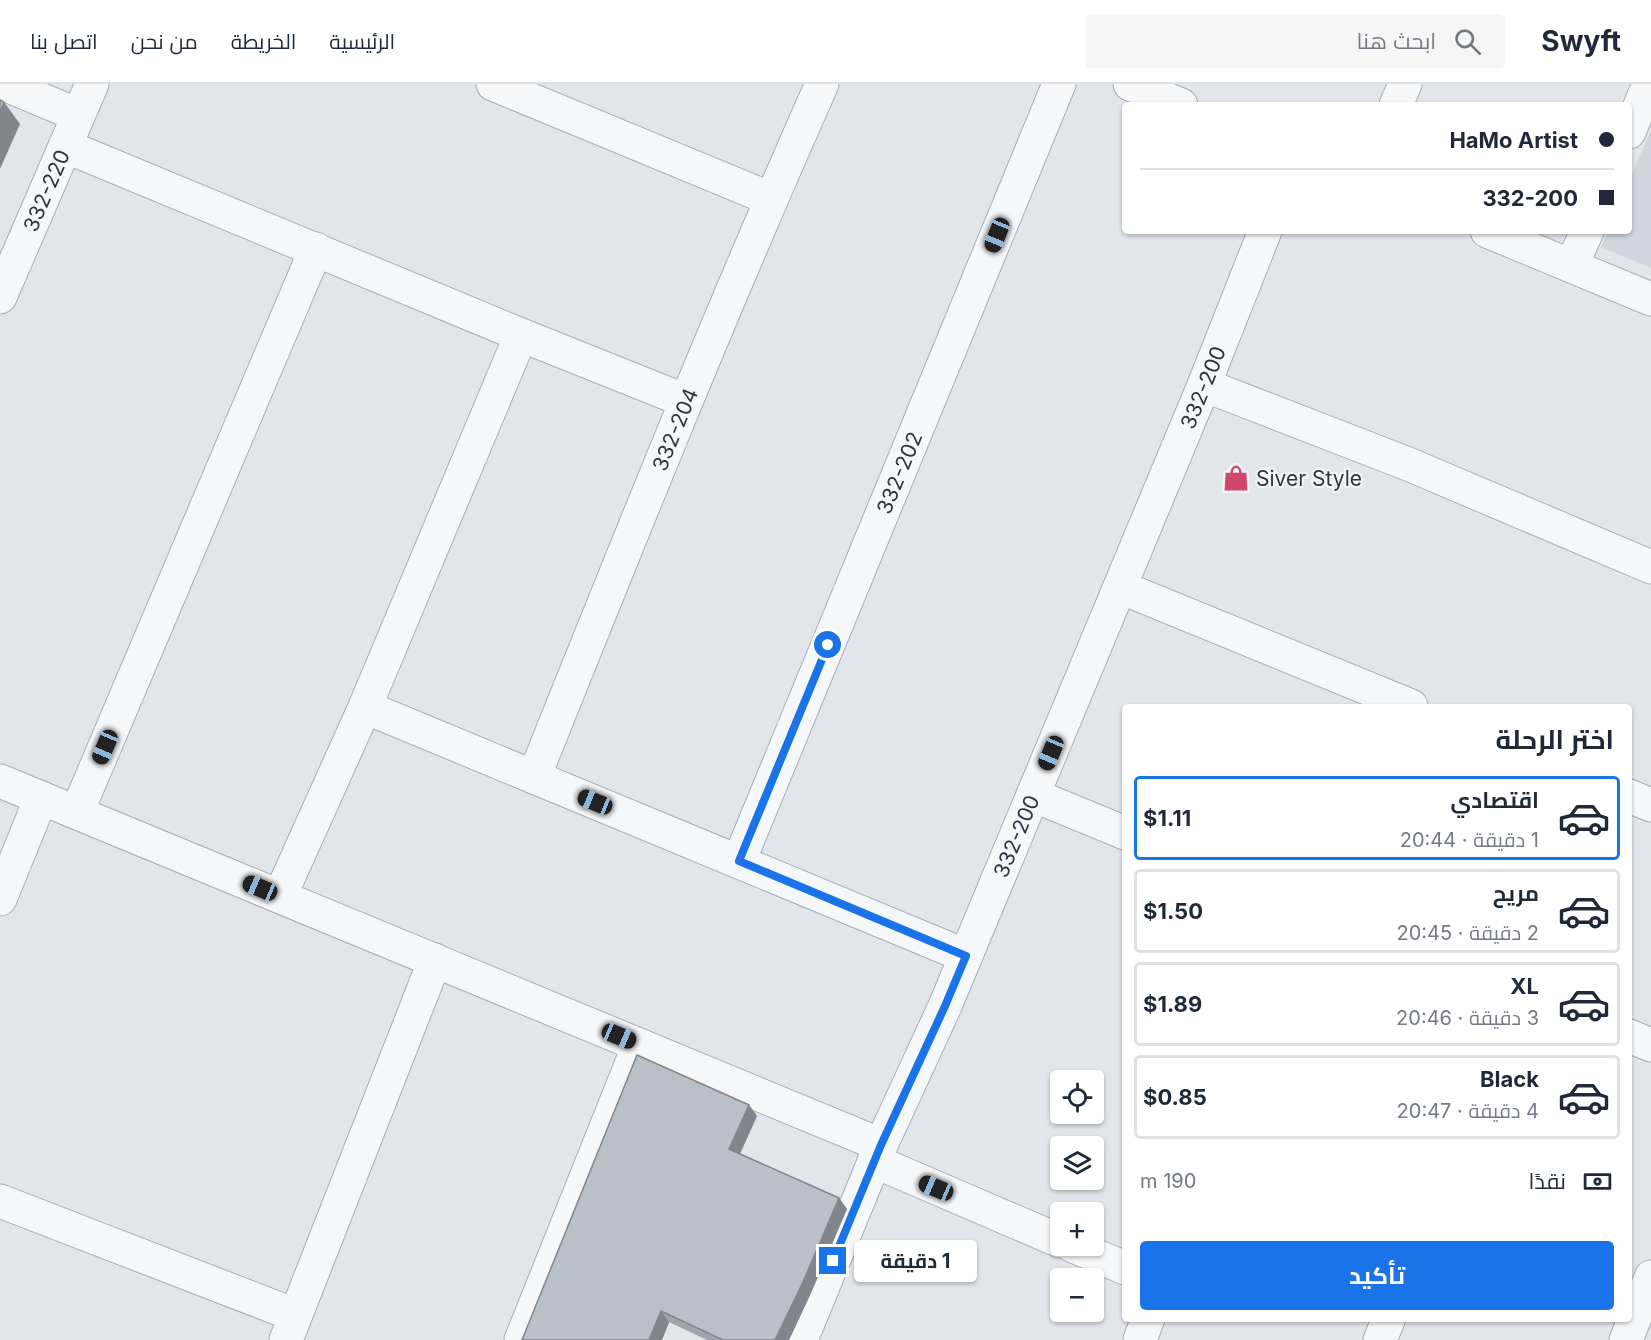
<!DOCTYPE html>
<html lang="ar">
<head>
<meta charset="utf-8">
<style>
	:root { --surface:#fff; --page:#f6f6f7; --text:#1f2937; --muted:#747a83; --line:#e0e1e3; --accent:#1a73e8 }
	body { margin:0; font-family:Inter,Cairo,sans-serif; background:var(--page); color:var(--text); direction:rtl; height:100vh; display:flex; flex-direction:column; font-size:22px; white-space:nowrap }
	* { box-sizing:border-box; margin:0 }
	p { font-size:20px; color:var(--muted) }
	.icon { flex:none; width:33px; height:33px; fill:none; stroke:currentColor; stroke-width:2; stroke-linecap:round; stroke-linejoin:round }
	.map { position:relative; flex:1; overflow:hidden; direction:ltr }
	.side { position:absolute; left:1122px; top:620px; width:510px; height:618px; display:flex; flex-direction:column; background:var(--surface); border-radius:6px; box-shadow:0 2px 4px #0004; direction:rtl }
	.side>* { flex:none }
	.hud { position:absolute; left:1122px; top:18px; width:510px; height:132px; border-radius:6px; box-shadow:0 2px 4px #0004; direction:rtl; display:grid; align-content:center; height:132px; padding:0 18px; background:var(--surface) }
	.controls { position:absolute; left:1050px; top:986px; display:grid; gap:12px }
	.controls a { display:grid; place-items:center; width:54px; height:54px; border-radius:6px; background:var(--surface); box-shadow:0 2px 4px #0004; font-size:30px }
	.end { position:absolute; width:27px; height:27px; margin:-14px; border:8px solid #1a73e8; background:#fff; box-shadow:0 0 0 3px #fff }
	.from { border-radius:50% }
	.bubble { position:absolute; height:42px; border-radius:6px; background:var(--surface); box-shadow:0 2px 4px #0004; font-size:20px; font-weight:700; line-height:42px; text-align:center; direction:rtl }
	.car { position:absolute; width:18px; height:36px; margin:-18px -9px; border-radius:8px; box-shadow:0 0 4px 2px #0007; background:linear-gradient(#222 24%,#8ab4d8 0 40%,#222 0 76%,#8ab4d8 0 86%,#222 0) }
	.hud b { display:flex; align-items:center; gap:21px; height:57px; font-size:22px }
	.hud b+b { border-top:2px solid var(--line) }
	.hud i { width:15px; height:15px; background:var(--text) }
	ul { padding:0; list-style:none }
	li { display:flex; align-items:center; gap:18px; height:84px; margin:0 12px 9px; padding:0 6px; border:3px solid var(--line); border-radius:6px }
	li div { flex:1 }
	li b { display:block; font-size:22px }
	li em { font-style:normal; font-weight:700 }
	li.active { border-color:var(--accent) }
	li>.icon { width:54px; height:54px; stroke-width:1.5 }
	h2 { padding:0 18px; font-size:27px; line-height:72px }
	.pay { display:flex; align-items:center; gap:15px; height:66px; padding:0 18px; font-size:22px }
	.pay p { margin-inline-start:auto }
	.action { display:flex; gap:12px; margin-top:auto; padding:12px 18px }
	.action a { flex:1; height:69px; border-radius:6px; background:var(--accent); color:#fff; font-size:24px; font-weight:700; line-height:69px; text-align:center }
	header { display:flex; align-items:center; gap:36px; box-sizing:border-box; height:84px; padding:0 30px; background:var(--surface); border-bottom:2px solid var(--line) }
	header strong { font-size:28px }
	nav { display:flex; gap:33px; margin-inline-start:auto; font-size:21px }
	.search { width:420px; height:54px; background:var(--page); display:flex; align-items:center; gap:15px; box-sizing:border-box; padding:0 21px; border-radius:6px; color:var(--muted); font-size:22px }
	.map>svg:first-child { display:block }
</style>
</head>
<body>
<header>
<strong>Swyft</strong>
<div class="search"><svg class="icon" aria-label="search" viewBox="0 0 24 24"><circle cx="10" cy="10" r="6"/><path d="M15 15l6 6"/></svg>ابحث هنا</div>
<nav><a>الرئيسية</a><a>الخريطة</a><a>من نحن</a><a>اتصل بنا</a></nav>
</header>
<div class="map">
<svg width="1651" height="1256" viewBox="0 0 1651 1256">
	<rect width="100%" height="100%" fill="#e2e6eb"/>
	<path fill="#d0d6dd" d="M1651,46v138l-50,-21 7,-16h21v-50z"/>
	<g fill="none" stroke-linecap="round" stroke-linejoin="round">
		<g stroke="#a7adb5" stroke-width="35">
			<g id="minor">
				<path d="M4,0l74,31"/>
				<path d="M493,0l278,115"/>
				<path d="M1130,0l51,21"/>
				<path d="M1396,21l9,-21"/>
				<path d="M1629,48l20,-48"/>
				<path d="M65,62l456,189 165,66"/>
				<path d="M1487,147l164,68"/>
				<path d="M1572,181l15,-34"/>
				<path id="s1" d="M0,213l92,-213"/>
				<path d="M1204,301l204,79 243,103"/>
				<path d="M1120,503l291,119"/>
				<path d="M365,623l601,249"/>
				<path id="s2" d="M534,693c93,-232 186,-464 288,-693"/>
				<path d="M0,697l881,364"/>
				<path d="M1033,711l92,38"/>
				<path d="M1629,712l22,9"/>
				<path d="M77,728l239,-563"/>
				<path id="s3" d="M739,777l320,-777"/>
				<path d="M280,812l85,-189 156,-372"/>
				<path d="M0,815l41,-101"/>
				<path d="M1629,952l22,9"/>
				<path d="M874,1077l186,80"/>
				<path d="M0,1117l295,114"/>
				<path d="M1071,1161l54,23"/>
				<path d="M286,1256l149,-380"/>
				<path d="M521,1256l118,-295"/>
				<path id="s4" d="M801,1256l80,-195 64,-139 259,-621 61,-154"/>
				<path d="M1140,1256l8,-22"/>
				<path d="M1380,1256l9,-22"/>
				<path d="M1626,1256l25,-63"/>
			</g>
		</g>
		<use href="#minor" stroke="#f5f7f9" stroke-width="33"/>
	</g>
	<path fill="#9fa5ac" d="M749,1021l8,11 -17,38 99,44 8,11 -36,84 -22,47h-82l-38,-18 -7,18h-140z"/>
	<g fill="#82868c">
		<path d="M4,18l16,22 -20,45v-56z"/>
		<path d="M749,1021l8,11 -20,44 -8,-11z"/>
		<path d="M839,1114l8,11 -36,84 -22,47h-14z"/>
		<path d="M661,1227l8,11 -7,18h-13z"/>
	</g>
	<g fill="#b9c0c8" stroke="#82868c" stroke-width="1.5">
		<path d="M0,16l4,2 -4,11z"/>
		<path d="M637,971l112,50 -20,44 110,49 -36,84 -28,58h-52l-62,-29 -12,29h-127z"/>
	</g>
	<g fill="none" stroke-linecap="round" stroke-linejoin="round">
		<path stroke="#1a73e8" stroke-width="8" d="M828,561l-89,216 227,95 -21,50 -64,139 -48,116"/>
	</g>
	<defs>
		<g id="shop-bare" transform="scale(2.07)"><path d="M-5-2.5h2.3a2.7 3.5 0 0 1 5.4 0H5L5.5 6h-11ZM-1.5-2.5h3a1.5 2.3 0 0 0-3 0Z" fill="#d04769" stroke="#f2f5f8" stroke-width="2.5" paint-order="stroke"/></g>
	</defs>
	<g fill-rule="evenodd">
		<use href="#shop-bare" x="1236" y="394"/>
	</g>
	<g text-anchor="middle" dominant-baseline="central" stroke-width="4.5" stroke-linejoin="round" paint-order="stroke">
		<g font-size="21" fill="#2a3543" stroke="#f2f5f8">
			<text stroke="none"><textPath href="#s1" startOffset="116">332-220</textPath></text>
			<text stroke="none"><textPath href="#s4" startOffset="1034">332-200</textPath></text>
			<text stroke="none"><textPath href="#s2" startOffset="375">332-204</textPath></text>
			<text stroke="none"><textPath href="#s3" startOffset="420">332-202</textPath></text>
			<text stroke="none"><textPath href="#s4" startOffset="548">332-200</textPath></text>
		</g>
		<g font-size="21" fill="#2a3543" stroke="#f2f5f8" text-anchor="start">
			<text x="1256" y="394">Siver Style</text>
		</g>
	</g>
</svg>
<div class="controls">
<a><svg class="icon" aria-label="locate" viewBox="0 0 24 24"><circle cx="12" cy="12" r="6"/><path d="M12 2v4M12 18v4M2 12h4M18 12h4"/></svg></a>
<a><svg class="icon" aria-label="layers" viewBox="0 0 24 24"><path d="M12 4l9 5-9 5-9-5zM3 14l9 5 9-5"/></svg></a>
<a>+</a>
<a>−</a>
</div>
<i class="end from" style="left:828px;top:561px"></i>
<i class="end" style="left:833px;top:1177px"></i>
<div class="bubble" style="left:854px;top:1156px;width:123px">1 دقيقة</div>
<i class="car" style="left:997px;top:151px;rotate:202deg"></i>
<i class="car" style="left:105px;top:663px;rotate:203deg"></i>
<i class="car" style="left:1051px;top:669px;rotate:203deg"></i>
<i class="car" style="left:595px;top:718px;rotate:292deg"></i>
<i class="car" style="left:260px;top:804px;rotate:293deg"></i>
<i class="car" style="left:619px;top:952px;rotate:113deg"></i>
<i class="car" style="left:936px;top:1104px;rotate:293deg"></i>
<div class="hud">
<b><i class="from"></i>HaMo Artist</b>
<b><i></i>332-200</b>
</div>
<section class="side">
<h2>اختر الرحلة</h2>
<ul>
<li class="active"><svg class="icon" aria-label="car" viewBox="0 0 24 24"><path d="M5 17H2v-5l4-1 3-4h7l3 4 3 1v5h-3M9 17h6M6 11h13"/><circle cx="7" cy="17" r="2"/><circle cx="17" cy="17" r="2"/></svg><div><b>اقتصادي</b><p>1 دقيقة · 20:44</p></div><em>$1.11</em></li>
<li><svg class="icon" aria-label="car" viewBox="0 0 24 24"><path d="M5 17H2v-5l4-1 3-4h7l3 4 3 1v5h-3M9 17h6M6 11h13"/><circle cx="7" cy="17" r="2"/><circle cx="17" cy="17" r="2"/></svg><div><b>مريح</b><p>2 دقيقة · 20:45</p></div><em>$1.50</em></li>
<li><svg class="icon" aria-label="car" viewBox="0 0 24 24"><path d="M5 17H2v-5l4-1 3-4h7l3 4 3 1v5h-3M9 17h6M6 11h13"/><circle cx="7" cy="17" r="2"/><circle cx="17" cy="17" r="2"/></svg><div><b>XL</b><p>3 دقيقة · 20:46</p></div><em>$1.89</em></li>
<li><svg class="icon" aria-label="car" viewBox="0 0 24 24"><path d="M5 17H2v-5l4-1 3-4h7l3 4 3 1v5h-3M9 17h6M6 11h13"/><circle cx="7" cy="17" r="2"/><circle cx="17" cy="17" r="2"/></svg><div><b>Black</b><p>4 دقيقة · 20:47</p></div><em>$0.85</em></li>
</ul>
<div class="pay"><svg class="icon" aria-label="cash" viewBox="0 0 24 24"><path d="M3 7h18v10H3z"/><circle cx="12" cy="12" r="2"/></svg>نقدًا<p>190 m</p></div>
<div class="action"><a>تأكيد</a></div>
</section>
</div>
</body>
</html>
